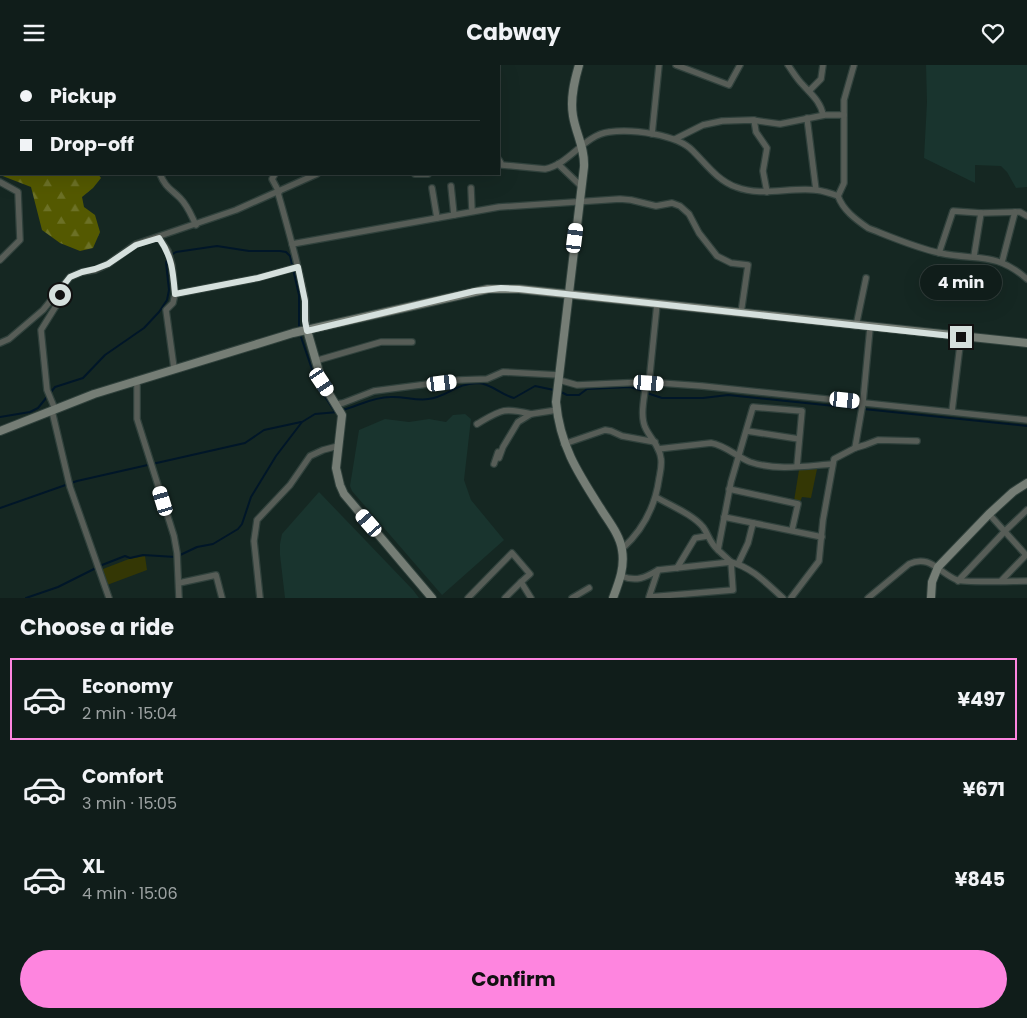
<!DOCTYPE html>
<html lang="en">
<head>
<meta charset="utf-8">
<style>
	:root { --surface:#101d1a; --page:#1e2a27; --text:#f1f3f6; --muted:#9ca2a2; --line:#303b39; --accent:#fe85df }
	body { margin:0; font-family:Poppins,sans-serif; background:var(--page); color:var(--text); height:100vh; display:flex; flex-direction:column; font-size:19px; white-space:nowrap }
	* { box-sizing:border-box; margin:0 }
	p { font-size:16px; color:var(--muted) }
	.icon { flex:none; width:28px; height:28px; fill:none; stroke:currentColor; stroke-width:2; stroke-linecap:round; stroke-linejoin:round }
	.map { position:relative; height:533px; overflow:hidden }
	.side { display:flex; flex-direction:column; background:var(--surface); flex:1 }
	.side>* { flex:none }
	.guide { position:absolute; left:0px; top:0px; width:500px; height:110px; box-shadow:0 5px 20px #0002,0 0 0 1px var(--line); display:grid; align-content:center; height:110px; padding:0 20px; background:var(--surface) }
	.end { position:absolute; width:22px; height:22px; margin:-11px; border:6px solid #d5e0dd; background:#111; box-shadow:0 0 0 2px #111 }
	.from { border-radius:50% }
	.bubble { position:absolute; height:35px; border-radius:18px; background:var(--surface); box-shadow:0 5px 20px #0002,0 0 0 1px var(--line); font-size:16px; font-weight:700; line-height:35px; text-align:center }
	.car { position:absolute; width:15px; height:30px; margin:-15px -8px; border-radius:6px; box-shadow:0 0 4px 1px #0007; background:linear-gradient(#fff 24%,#345 0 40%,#fff 0 76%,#345 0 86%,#fff 0) }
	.guide b { display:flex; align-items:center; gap:18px; height:48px; font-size:19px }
	.guide b+b { border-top:1px solid var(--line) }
	.guide i { width:12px; height:12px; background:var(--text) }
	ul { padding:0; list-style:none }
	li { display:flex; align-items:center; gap:15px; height:82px; margin:0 10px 8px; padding:0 10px; border:2px solid transparent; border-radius:0px }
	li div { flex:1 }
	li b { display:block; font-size:19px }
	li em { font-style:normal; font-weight:700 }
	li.current { border-color:var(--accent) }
	li>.icon { width:45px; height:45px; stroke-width:1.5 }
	h2 { padding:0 20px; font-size:22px; line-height:60px }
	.button { display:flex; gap:10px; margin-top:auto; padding:10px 20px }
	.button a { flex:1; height:58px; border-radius:30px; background:var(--accent); color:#111; font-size:20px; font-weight:700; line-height:58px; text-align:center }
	header { display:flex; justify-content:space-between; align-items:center; height:65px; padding:0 20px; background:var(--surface); font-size:22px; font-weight:700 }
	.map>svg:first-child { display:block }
</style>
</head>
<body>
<header><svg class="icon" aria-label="menu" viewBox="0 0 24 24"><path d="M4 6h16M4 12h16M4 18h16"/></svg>Cabway<svg class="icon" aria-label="heart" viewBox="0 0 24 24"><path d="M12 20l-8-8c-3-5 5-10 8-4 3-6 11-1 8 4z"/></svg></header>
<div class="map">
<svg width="1027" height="533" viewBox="0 0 1027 533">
	<defs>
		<pattern id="forest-firs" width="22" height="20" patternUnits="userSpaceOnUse" patternTransform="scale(1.25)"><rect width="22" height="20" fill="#545901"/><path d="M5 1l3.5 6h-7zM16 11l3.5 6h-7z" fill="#6c7126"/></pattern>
	</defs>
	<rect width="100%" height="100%" fill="#152722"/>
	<g fill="#19342e">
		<path d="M926,0h101v122l-11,1 -9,-16 -6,-6 -26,-1v18l-51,-25 3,-56z"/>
		<path d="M465,349l6,5 -7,61 7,20 33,40 -62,55 -90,-104 -2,-5 9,-56 26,-11 24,3 20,-3 17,3 7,-7z"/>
		<path d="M319,427l94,98 6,8h-134l-5,-43v-11l2,-10z"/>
	</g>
	<g fill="#343705">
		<path d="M817,404l-6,29 -9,-1 -2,5 -6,-1 5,-31z"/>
		<path d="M145,491l2,14 -40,15 -5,-14 1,-2 26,-10z"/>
	</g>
	<g fill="url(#forest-firs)">
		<path d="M122,0h250l-249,1z"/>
		<path d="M0,49h1v60h76l5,2 6,-2h10l3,4 -8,10 -11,9 2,10 11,8 5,17 -7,16 -13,3 -20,-8 -18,-13 -11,-43 -31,-12z"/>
	</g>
	<path fill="#001628" d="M0,0h87v1h-86l-1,48z"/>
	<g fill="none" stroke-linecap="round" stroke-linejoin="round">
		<g stroke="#001628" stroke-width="2">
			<path d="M300,269l17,50 18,28"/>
			<path d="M559,326l8,4h12l8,-6 43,-2 13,4"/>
			<path d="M647,328l15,5h41l25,-3 299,31"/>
			<path d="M342,345c16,-4 31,-13 48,-13 13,-1 26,4 38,2 20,-2 27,-16 51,-16 13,1 22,12 35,15l21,-12 19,4"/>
			<path d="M0,352l30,-5 8,-4 17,-21 28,-9 22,-23 39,-27 15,-16 8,-12 2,-10 -3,-27 2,-6 8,-5 41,-6 32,5h31l6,1 4,4 9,39v34"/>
			<path d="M0,443l77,-27 168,-38 19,-13 37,-8"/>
			<path d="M26,533l32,-11 44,-22 23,-9 5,2 13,-3 33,2 21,-10 16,-3 25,-15 4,-5 9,-27 25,-41 26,-34 13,-8 23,-2"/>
		</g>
		<g stroke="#30413c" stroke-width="8">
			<g id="street">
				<path d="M104,0l2,1"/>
				<path d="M445,0v1"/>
				<path d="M676,0l53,20 11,-20"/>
				<path d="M788,0c5,7 9,14 15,20 8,9 18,17 20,30"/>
				<path d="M854,0l-10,35v83l-6,13c5,14 17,23 30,32 23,9 48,20 72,25 37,8 55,-2 87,26"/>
				<path d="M809,26l12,-12 2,-14"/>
				<path d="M807,53l9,72"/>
				<path d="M754,55l2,12 11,16 -4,23 4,21"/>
				<path d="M652,69l7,-69"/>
				<path d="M675,74l28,-14 19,-4 30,-1 28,4 45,-9h19"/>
				<path d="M499,95l3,5 43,4c25,-5 39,-34 64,-37 23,-3 68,2 84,19 13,13 25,30 43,36 26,10 53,0 80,3 7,1 14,3 22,6"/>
				<path d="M558,99l23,22"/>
				<path d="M160,109c5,13 11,15 20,24 8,8 11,17 16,27"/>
				<path d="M275,109l-3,5 7,13"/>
				<path d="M415,109h13"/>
				<path d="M0,117l18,10 2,48 -20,20"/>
				<path d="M451,121l3,29"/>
				<path d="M432,123l5,30"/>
				<path d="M471,123l1,23"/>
				<path d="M278,128c10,35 20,70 27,106 1,11 0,21 2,31"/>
				<path d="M159,173l9,13 4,14 3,29 -2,9 -7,7 8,58"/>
				<path d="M292,179l207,-37 121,-8 11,1 25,6 16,-3 8,3 9,8 10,19 18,23 14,7 17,2 -7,48"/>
				<path d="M939,188l14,-42 28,2 39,-1 7,4"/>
				<path d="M974,191l7,-43"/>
				<path d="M1002,197l13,-50"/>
				<path d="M175,229l83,-16 39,-11"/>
				<path d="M856,261l10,-48"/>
				<path d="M0,278l9,-4 34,-29 27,-33 12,-5 13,-2 13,-6 28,-20 100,-34 81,-36"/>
				<path d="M315,296l66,-19h31"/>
				<path d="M137,315v39l37,117 3,17 2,45"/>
				<path d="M559,315l18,5 69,-3 56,4 325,34"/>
				<path d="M649,318l8,-79"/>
				<path d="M337,339l6,-1 31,-12 85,-11 28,-1 16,-7 56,3"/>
				<path d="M55,344l-8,-19 -6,-60 15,-24 4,-11 -1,-4"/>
				<path d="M52,346l18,76 39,111"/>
				<path d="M952,346l9,-74"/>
				<path d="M477,359c24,-14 26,-17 54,-10"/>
				<path d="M747,366l52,8"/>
				<path d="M564,379l41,-14 6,1 11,5 33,6"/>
				<path d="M855,383l10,-3 13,-5 39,1"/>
				<path d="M658,384l53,-6c14,2 26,14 39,19 26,9 56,4 82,2"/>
				<path d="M499,393l4,-11 15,-25 13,-8 26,-4"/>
				<path d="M494,399l4,-12"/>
				<path d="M729,424l69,15 -6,26"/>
				<path d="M656,432c15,9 36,17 47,30 6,8 6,15 15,23"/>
				<path d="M989,449l37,41 -25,26"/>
				<path d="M724,452l98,20"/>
				<path d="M622,484c21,-19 33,-42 37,-70 1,-6 3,-13 2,-20 -1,-12 -10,-20 -15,-30 -7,-13 -1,-33 0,-47"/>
				<path d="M738,499l10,-21 5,-20"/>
				<path d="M677,503l18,-30 12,-2"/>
				<path d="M658,505l-9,27 84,-7 -2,-28c22,6 36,22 52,36"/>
				<path d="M621,511c15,6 24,2 37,-6l73,-8 -13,-12 13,-68 22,-75 49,4 -5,55"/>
				<path d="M958,516l47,-50 22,-21"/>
				<path d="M179,518l37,-8 6,23"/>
				<path d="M260,533l-6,-57 3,-21 33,-35 20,-29 13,-6 15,-4"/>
				<path d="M468,533l44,-45 18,21 -9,8 10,16"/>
				<path d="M505,533l16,-16"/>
				<path d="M572,533l17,-10"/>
				<path d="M791,533l28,-37 4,-41 11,-61 21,-11 8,-46 7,-74"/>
				<path d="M868,533l41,-34c21,-10 30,9 48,16 9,3 57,1 70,1"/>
			</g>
		</g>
		<g stroke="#30413c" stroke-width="10">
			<g id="secondary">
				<path d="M579,0c-5,17 -9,34 -6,51 3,18 12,32 11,51l-28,235c4,44 22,71 45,107 8,13 19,26 21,41 3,17 -3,32 -9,48"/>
				<path d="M307,265l15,52 20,33 -6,53 4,17 4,9 88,104"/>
				<path d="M0,366l94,-37 199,-61 195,-44h31l508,54"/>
				<path d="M931,533l1,-16 6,-15 51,-53 24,-22 14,-9"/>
			</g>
		</g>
		<use href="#street" stroke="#575d57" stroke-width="5.5"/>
		<use href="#secondary" stroke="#757d75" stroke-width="8"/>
	</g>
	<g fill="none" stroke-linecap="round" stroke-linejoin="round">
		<path stroke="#d5e0dd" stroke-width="6" d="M60,230l-1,-4 11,-14 12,-5 13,-3 13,-5 28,-19 23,-7c13,19 14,33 16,56l83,-16 40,-11 7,34v20l2,10 168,-40 26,-3 18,1 442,48"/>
	</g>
</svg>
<i class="end from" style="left:60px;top:230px"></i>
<i class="end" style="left:961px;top:272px"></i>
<div class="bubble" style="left:920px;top:200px;width:82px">4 min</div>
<i class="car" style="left:575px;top:173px;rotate:7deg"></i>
<i class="car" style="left:322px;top:317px;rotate:146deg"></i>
<i class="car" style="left:442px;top:318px;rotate:83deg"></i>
<i class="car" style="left:649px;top:318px;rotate:94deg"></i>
<i class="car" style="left:845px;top:335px;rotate:96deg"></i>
<i class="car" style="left:163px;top:436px;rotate:343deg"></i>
<i class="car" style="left:369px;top:458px;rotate:319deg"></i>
<div class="guide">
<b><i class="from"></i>Pickup</b>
<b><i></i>Drop-off</b>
</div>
</div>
<section class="side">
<h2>Choose a ride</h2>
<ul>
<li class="current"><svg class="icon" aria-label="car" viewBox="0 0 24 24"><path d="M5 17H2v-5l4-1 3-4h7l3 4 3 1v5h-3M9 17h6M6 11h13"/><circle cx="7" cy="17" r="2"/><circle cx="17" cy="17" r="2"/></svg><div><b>Economy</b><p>2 min · 15:04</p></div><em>¥497</em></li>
<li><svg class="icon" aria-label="car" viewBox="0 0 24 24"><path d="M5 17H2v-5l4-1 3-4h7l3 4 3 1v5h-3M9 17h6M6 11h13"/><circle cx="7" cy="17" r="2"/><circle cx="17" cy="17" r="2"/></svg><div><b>Comfort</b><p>3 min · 15:05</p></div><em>¥671</em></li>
<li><svg class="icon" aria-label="car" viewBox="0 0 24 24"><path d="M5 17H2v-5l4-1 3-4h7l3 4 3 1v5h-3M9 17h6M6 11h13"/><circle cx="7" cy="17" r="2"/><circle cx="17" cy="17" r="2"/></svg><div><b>XL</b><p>4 min · 15:06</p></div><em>¥845</em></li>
</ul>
<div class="button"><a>Confirm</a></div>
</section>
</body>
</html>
